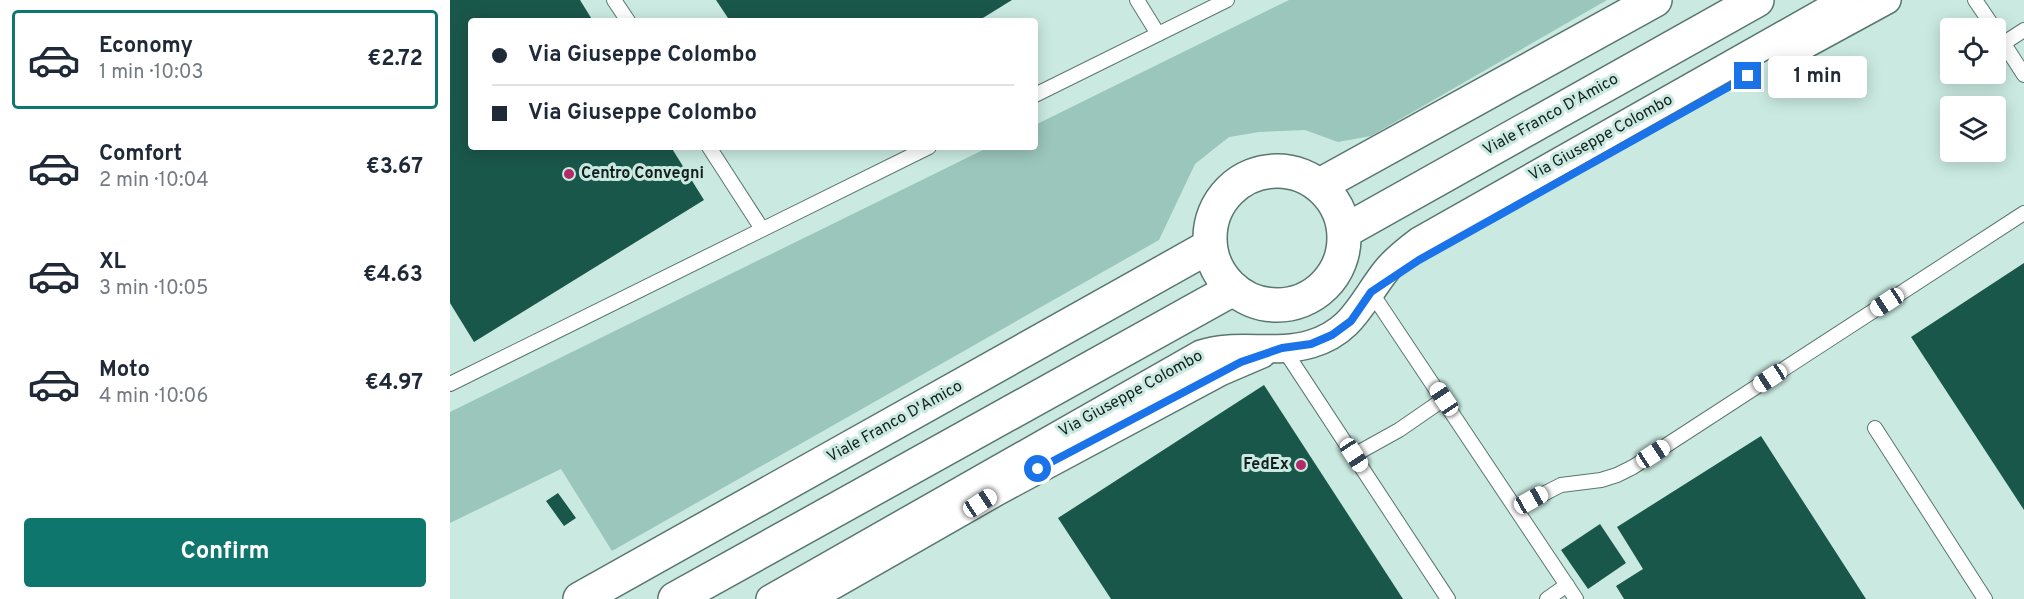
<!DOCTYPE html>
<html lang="en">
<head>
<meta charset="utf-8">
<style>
	:root { --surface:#fff; --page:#f6f6f7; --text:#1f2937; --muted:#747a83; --line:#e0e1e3; --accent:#0f766e }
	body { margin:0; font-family:Overpass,sans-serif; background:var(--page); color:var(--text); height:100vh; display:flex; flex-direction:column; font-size:22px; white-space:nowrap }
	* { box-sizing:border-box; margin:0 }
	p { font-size:20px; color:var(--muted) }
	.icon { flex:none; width:33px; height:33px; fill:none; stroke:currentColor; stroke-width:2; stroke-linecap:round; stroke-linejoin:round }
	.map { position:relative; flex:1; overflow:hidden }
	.side { display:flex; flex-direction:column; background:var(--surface); width:450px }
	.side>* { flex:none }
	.banner { position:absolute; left:18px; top:18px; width:570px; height:132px; border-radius:6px; box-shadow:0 3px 15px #0003; display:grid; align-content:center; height:132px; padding:0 24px; background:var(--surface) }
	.controls { position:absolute; left:1490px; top:18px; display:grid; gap:12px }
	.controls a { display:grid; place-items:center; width:66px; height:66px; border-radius:6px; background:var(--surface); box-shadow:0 3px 15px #0003; font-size:30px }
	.end { position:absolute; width:27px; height:27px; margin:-14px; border:8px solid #1a73e8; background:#fff; box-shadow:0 0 0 3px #fff }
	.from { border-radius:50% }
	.bubble { position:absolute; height:42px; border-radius:6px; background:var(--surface); box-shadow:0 3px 15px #0003; font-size:20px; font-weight:700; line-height:42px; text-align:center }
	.car { position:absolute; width:18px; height:36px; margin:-18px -9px; border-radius:8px; box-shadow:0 0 4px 2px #0007; background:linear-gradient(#fff 24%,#345 0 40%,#fff 0 76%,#345 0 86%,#fff 0) }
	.banner b { display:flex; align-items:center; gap:21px; height:57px; font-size:22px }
	.banner b+b { border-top:2px solid var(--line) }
	.banner i { width:15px; height:15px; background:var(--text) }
	ul { padding:10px 0 0; list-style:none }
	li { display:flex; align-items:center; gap:18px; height:99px; margin:0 12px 9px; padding:0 12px; border:3px solid transparent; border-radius:6px }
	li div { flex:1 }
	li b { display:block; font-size:22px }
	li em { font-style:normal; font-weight:700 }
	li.active { border-color:var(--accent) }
	li>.icon { width:54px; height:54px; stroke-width:1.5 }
	.button { display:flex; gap:12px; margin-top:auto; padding:12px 24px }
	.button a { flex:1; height:69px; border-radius:6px; background:var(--accent); color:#fff; font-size:24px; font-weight:700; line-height:69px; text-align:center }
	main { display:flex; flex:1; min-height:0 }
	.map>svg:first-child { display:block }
</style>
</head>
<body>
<main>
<section class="side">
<ul>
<li class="active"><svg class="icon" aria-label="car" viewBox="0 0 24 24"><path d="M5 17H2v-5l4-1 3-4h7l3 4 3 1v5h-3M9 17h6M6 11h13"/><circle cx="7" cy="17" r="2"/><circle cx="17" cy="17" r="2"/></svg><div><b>Economy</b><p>1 min · 10:03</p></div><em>€2.72</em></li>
<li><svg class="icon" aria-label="car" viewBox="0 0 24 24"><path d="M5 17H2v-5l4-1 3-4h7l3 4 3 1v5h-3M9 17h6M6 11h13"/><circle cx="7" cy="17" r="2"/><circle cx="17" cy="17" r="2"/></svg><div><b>Comfort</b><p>2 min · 10:04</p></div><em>€3.67</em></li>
<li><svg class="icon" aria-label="car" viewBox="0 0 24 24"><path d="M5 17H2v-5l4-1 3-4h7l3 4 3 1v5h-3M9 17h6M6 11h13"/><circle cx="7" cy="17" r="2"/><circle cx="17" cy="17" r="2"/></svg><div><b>XL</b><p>3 min · 10:05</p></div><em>€4.63</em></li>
<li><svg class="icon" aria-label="car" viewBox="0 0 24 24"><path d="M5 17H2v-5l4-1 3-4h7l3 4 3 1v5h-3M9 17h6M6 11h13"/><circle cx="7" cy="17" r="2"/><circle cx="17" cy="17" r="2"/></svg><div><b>Moto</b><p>4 min · 10:06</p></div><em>€4.97</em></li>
</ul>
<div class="button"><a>Confirm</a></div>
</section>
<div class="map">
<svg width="1574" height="599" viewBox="0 0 1574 599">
	<rect width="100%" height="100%" fill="#caeae1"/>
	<path fill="#9bc6bb" d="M839,0h318l-236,136 -33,6 -33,-12 -46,2 -30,5 -34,27 -36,76 -547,311 -51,-82 -111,54v-111l539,-265h46v-22z"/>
	<g fill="#1a574b">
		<path d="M0,0h130l13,21h-122v126h200l33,53 -230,142 -24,-39z"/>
		<path d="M266,0h296l-34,21h-248z"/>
		<path d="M1574,263v247l-113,-173z"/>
		<path d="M814,385l139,214h-292l-53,-81z"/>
		<path d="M1311,436l105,163h-242l-8,-13 27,-17 -26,-42z"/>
		<path d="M108,493l18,25 -12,8 -18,-25z"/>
		<path d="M1150,524l26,39 -38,26 -27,-39z"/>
	</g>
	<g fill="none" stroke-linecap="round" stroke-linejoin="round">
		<g stroke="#59776f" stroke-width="16">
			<g id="lane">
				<path d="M164,0l14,21"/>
				<path d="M687,0l21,34"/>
				<path d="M1525,0l19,28"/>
				<path d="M1545,30l29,45"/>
				<path d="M1554,43l20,-13"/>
				<path d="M585,95l192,-95"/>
				<path d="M259,147l53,82"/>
				<path d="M921,292l205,307"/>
				<path d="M833,348l165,251"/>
				<path d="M0,384l479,-237"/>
				<path d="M1425,428l110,171"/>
				<path d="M904,455l45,-25 45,-31"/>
				<path d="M1066,508l45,-23 40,-5 16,-5 16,-8 391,-254"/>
				<path d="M1097,599l20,-14"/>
			</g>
		</g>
		<g stroke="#59776f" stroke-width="30">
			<g id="street">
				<path d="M1336,55l101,-55"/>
				<path d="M320,599l431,-245c36,-12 74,1 110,-10 41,-12 50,-41 74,-72 9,-12 22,-22 34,-31l426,-241"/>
				<path d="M359,599l189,-108 222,-119 42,-18"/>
			</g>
		</g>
		<g stroke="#59776f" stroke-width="36">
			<g id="secondary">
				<circle cx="827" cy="238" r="67"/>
				<path d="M870,185l335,-185"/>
				<path d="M895,231l412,-231"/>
				<path d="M130,599l630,-353"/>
				<path d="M225,599l558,-310"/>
			</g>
		</g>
		<use href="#lane" stroke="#fff" stroke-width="14"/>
		<use href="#street" stroke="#fff" stroke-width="27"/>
		<use href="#secondary" stroke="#fff" stroke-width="33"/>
	</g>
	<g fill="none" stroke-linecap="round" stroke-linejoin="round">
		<path stroke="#1a73e8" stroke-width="8" d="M588,469l203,-107 41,-14 29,-4 21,-9 19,-14 20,-29 48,-32 329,-184"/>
	</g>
	<g fill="#b32a6a" stroke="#caeae1" stroke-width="2">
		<circle cx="119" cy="174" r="6"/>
		<circle cx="851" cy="465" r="6"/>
	</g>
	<g text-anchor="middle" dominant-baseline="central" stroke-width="6" stroke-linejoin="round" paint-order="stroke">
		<g font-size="16" fill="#131f1c" stroke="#caeae1">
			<text transform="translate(1101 115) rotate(-29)">Viale Franco D'Amico</text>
			<text transform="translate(1151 138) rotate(-29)">Via Giuseppe Colombo</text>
			<text transform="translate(681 394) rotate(-29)">Via Giuseppe Colombo</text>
			<text transform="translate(445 422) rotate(-29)">Viale Franco D'Amico</text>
		</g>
		<g font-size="16" font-weight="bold" fill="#131f1c" stroke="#caeae1" text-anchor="start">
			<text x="131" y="174">Centro Convegni</text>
			<text x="839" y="465" text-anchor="end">FedEx</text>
		</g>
	</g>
</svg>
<div class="controls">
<a><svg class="icon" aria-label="locate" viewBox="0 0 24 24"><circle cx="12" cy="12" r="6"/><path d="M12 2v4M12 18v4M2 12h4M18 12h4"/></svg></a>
<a><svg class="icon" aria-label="layers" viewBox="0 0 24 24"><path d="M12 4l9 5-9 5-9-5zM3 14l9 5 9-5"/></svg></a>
</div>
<i class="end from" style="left:588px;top:469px"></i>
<i class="end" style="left:1298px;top:76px"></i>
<div class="bubble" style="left:1318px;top:56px;width:99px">1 min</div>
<i class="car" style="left:1437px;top:302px;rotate:237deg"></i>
<i class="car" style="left:1320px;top:378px;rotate:237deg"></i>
<i class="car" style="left:994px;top:399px;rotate:326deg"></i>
<i class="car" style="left:1203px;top:454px;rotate:57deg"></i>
<i class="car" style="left:904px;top:455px;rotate:147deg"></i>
<i class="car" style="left:1081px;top:500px;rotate:61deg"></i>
<i class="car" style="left:530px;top:503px;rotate:57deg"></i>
<div class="banner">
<b><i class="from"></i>Via Giuseppe Colombo</b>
<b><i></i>Via Giuseppe Colombo</b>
</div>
</div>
</main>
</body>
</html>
